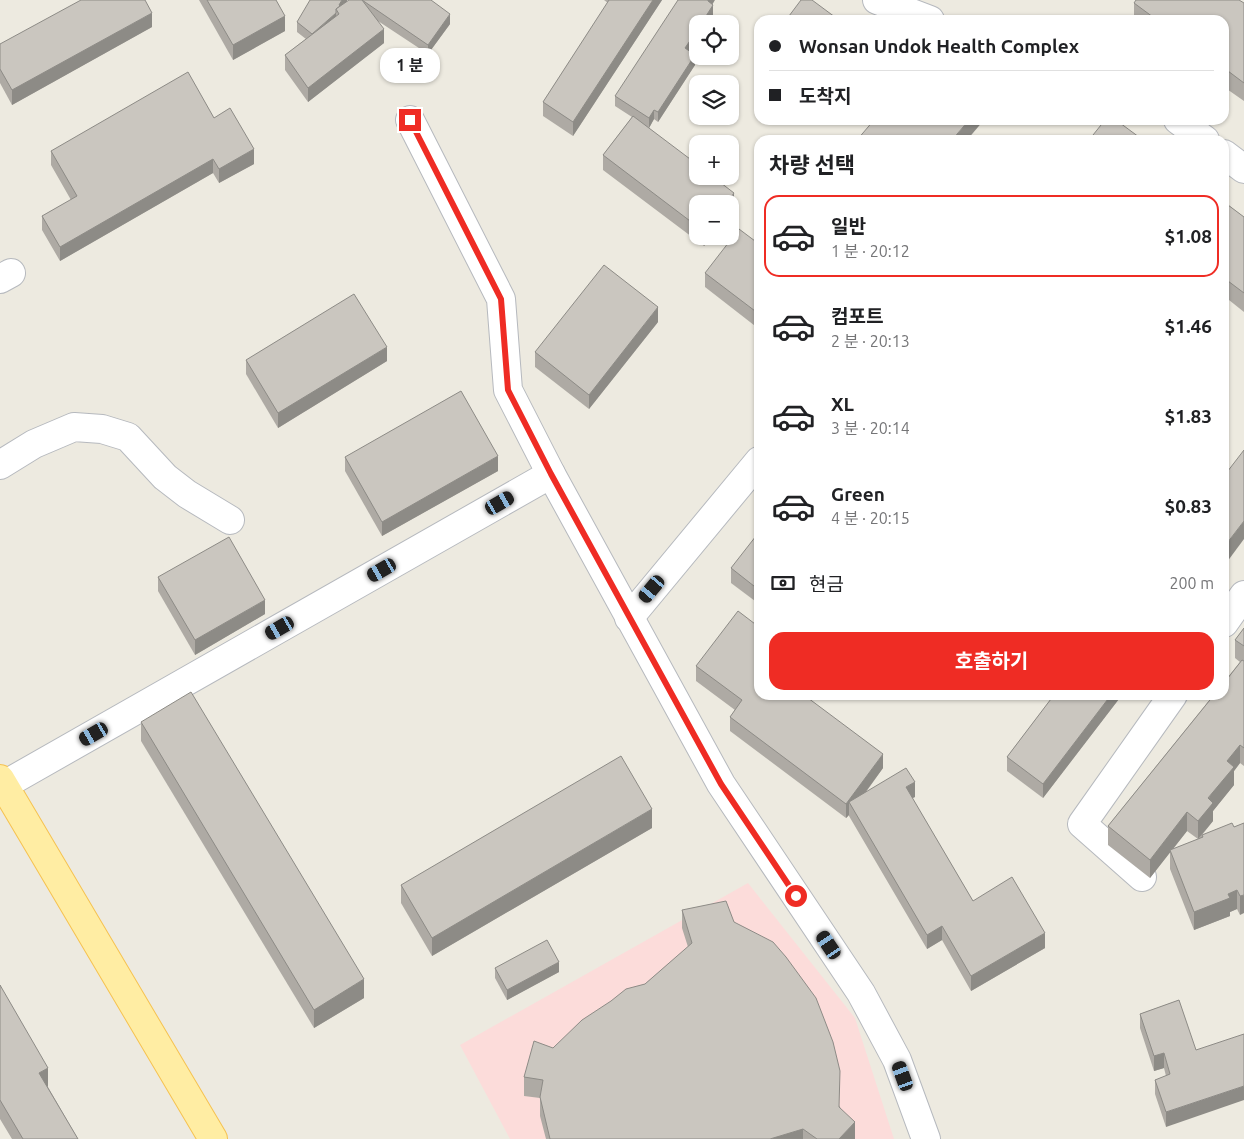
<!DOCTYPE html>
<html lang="ko">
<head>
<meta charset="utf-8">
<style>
	:root { --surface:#fff; --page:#f2f2f2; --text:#202124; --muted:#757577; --line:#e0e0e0; --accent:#ef2c24 }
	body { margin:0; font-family:Ubuntu,"Noto Sans KR",sans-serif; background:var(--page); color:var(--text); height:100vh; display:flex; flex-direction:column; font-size:19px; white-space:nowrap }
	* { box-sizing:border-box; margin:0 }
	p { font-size:16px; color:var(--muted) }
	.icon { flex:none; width:28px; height:28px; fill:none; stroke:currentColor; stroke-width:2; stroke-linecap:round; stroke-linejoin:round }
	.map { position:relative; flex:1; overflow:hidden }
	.sheet { position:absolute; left:754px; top:135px; width:475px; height:565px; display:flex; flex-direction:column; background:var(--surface); border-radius:15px; box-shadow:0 1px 4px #0004 }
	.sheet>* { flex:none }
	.guide { position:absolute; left:754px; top:15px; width:475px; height:110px; border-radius:15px; box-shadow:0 1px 4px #0004; display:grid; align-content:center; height:110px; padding:0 15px; background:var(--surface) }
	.buttons { position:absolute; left:689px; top:15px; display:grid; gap:10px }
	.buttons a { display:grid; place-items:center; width:50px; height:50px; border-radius:10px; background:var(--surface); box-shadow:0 1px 4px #0004; font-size:25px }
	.end { position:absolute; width:22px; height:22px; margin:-11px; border:6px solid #ef2c24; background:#fff; box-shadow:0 0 0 2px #fff }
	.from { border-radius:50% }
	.bubble { position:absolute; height:35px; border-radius:15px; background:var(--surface); box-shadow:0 1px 4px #0004; font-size:16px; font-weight:700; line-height:35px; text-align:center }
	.car { position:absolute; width:15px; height:30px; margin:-15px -8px; border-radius:6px; box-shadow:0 0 4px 1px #0007; background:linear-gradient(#222 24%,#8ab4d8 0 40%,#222 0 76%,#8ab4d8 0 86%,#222 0) }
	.guide b { display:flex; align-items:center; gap:18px; height:48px; font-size:19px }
	.guide b+b { border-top:1px solid var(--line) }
	.guide i { width:12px; height:12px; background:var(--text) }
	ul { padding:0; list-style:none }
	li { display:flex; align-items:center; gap:15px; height:82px; margin:0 10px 8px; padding:0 5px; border:2px solid transparent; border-radius:15px }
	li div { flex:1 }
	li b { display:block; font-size:19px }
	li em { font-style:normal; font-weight:700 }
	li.selected { border-color:var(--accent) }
	li>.icon { width:45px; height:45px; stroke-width:1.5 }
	h2 { padding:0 15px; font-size:22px; line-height:60px }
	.pay { display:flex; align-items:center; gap:12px; height:55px; padding:0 15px; font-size:19px }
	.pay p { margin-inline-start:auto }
	.button { display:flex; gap:10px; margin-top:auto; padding:10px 15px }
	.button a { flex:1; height:58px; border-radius:15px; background:var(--accent); color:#fff; font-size:20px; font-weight:700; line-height:58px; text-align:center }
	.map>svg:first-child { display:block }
</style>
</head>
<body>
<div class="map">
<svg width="1244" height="1139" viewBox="0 0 1244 1139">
	<rect width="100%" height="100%" fill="#edeae0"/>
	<path fill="#fcdcda" d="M748,883l107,135 39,121h-384l-50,-94z"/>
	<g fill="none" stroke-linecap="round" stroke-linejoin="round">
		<g stroke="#b6b9be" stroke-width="30">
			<g id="minor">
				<path d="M877,0l53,20"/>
				<path d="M410,120l91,179 7,91 43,84 170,310 140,209 36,67 29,79"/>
				<path d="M1178,120l27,20"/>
				<path d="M1224,154l20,15"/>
				<path d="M0,279l11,-6"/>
				<path d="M0,465l34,-21 40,-17 28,2 26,8 37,40 22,17 43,26"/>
				<path d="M629,618l130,-157"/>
				<path d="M1224,623l20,-28"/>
				<path d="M4,785l547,-311"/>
				<path d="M1142,877l-60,-53 91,-129"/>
			</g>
		</g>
		<g stroke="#f6c250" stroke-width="30">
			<path id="major" d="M0,779l213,360"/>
		</g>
		<use href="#minor" stroke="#fff" stroke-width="28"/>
		<use href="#major" stroke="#ffeda3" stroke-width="28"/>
	</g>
	<g fill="#aeaaa4" fill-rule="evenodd">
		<path d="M199,0h77l9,31 -52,29z"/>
		<path d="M347,0v1l84,-1 19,24 -22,30 -50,-33 6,22 -76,59 -23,-32v-15l21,-16 -9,-7v-10z"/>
		<path d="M604,0h58l-89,136 -30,-20v-14l65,-99z"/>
		<path d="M1134,3h110v98l-20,-14v-67h-90z"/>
		<path d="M712,4l1,11 -24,36 6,14 -37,57 -4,-3 -5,9 85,79 -36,-3v32h14l-8,10 -101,-76v-15l29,-38 -17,-11v-10z"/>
		<path d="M152,27l-140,78 -12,-22v-39z"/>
		<path d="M214,118l40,46 -35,19 -6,-10 -153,88 -18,-31v-14l29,-16 -20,-35v-14z"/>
		<path d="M1224,202l20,15v95l-20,-16z"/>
		<path d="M759,244v85l-54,-42v-14z"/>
		<path d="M658,322l-69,87 -54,-42v-15z"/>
		<path d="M246,360l141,1 -109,67 -32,-54z"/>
		<path d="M345,457l153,14 -116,65 -37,-65z"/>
		<path d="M759,539v65l-28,-21v-15z"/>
		<path d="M158,577l107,37 -70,41 -37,-64z"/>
		<path d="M1244,628v138l-4,-3 -6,8v14l-21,26v10l-11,14 32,-8 10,-4 -4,92 -3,-6 -7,3v4l-36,14 -24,-61v-17l-20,26 -42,-33v-19l132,-164 -5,-4v-18zM1187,831l11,8 -25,10z"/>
		<path d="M696,666l63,29 124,73 -17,24 49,5 -3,1 61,103 72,47 -74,43 -29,-51 -15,9 -78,-133v-1l-3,3 -116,-87v-14l5,-7 -39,-29z"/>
		<path d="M1054,695h68l-79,103 -36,-27v-14z"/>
		<path d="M141,722l223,276 -50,30 -173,-287z"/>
		<path d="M652,828l-220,128 -31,-53v-18z"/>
		<path d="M682,910l52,12 106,185 15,32h-309l-6,-23v-18l-16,-2v-19l29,-29 92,-64 43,-37 -6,-19z"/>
		<path d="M495,968l64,4 -52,28 -12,-22z"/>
		<path d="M0,985l48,101v1l30,52h-66l-12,-20z"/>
		<path d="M1179,1000l-13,127 -11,-33v-14l11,-4 -2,-8 -10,3 -14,-43v-14z"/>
	</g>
	<g fill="#8d8b86">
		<path d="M342,0h5v3l-8,11v-9z"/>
		<path d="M653,0h9l-89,136v-14z"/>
		<path d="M708,0h7l-3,5 -4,-4z"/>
		<path d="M713,5v10l-6,9h-6z"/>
		<path d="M152,13v14l-140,78v-15z"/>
		<path d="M336,13v10l-24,12z"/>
		<path d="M450,14v10l-22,30v-9z"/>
		<path d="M285,16v15l-52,29v-15z"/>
		<path d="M384,29v14l-76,59v-14z"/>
		<path d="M698,29v9l-13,20v-10z"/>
		<path d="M695,55v10l-37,57v-10z"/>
		<path d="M654,110v9l-5,9v-10z"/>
		<path d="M969,120h15l-17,20h-15z"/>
		<path d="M254,149v15l-35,19v-14z"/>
		<path d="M213,159v14l-153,88v-14z"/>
		<path d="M734,193v14l-4,5v-8h-4z"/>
		<path d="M704,236h8l-8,10z"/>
		<path d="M658,307v15l-69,87v-14z"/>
		<path d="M387,347v14l-109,67v-15z"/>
		<path d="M498,456v15l-116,65v-14z"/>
		<path d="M1244,521v18l-20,27v-19z"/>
		<path d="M265,600v14l-70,41v-15z"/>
		<path d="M1111,695h11l-79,103v-14z"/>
		<path d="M1240,745v18l-6,8v14l-21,26v10l-15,18v-18l29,-60z"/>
		<path d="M883,754v14l-30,41 -4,-7v13l-3,3v-14z"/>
		<path d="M915,782v15l-9,4v-14z"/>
		<path d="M652,809v19l-220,128v-18z"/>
		<path d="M1187,812v19l-37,47v-18z"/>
		<path d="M1237,890v19l-7,3v4l-36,14v-18l34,-18z"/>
		<path d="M1244,895v18l-4,2v-19z"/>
		<path d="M942,926v14l-15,9v-14z"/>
		<path d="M1045,933v15l-74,43v-15z"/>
		<path d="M559,962v10l-52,28v-10z"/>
		<path d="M364,979v19l-50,30v-18z"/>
		<path d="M1164,1053v15l-10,3v-15z"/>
		<path d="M48,1068v18l-9,5v-18z"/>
		<path d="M1244,1086v14l-78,27v-15z"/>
		<path d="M855,1122v17h-16z"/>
		<path d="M803,1129v10h-33z"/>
	</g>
	<g fill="#cac6bf" stroke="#8d8b86">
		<path d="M81,0h64l7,13 -140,77 -12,-21v-25z"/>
		<path d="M207,0h69l9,16 -52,29z"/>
		<path d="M310,0h32l-3,5 1,1 -4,3v4l-24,21 -15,-12z"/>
		<path d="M349,0h13l22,29 -76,59 -23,-33 54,-41 -3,-5z"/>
		<path d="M362,0h69l19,14 -22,31z"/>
		<path d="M609,0h44l-80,122 -30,-20z"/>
		<path d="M678,0h30v1l5,4 -12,19h-3v5l-13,19 10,7 -37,57 -4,-2 -5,8 -34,-22z"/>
		<path d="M801,0h11l27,20h-53z"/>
		<path d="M1136,0h103l5,3v80l-20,-15v-48h-67l-23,-17z"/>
		<path d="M188,72l26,46 16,-10 24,41 -35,20 -6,-10 -153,88 -18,-31 35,-20 -26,-45z"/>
		<path d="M633,116l65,49v11h14l22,17 -8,11h-28v23l-95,-72z"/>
		<path d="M874,120h95l-17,20h-95z"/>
		<path d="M1105,120h11l27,20h-54z"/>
		<path d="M1224,202l20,15v76l-20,-15z"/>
		<path d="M739,229l20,15v70l-54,-41z"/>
		<path d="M604,265l54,42 -69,88 -54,-43z"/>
		<path d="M354,294l33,53 -109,66 -32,-53z"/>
		<path d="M461,391l37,65 -116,66 -37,-65z"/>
		<path d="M1244,450v71l-20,26v-71z"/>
		<path d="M756,536l3,3v51l-28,-22z"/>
		<path d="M229,537l36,63 -70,40 -37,-63z"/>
		<path d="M738,611l21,16v68h45l79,59 -37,50 -116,-87 12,-17 -46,-34z"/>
		<path d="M1244,628v18l-9,-6z"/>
		<path d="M1242,660l2,1v87l-4,-3 -13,16 7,6 -26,31 5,5 -15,18 -11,-9 -37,48 -42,-34 106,-131h10v-12z"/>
		<path d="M191,692l173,287 -50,31 -173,-288z"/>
		<path d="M1054,695h57l-68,89 -36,-27z"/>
		<path d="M621,756l31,53 -220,129 -31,-53z"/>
		<path d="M906,768l9,14 -9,5 67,114 39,-24 33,56 -74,43 -29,-50 -15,9 -78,-133z"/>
		<path d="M1232,823l2,4 10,-4v72l-4,1 -3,-6 -9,4 2,4 -36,14 -24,-62 33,-13 -1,-2z"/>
		<path d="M726,901l8,21 39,20 13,15 30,41 17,44 7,29 -1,36 16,15 -16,17h-22l-14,-10 -33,10h-220l-10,-42 3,-17 -19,-3 10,-36 19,7 29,-28 29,-19 15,-12 19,-5 47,-41 -10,-33z"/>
		<path d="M547,940l12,22 -52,28 -12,-22z"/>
		<path d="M0,985l48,83 -9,5 39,66h-55l-23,-39z"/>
		<path d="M1179,1000l17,50 48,-16v52l-78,26 -11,-32 15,-6 -6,-21 -10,3 -14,-42z"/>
	</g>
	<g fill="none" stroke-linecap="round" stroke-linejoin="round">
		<path stroke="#ef2c24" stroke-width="6" d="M410,120l91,179 7,91 43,84 170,310 75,112"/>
	</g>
</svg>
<div class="buttons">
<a><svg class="icon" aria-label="locate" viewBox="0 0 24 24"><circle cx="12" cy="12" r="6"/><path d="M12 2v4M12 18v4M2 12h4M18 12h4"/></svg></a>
<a><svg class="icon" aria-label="layers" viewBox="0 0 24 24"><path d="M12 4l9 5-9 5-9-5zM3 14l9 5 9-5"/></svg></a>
<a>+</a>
<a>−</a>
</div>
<i class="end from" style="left:796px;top:896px"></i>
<i class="end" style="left:410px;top:120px"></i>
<div class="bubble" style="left:380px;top:48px;width:60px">1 분</div>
<i class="car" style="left:500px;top:503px;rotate:60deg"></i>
<i class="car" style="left:382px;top:570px;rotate:240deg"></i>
<i class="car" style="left:652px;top:589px;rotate:220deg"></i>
<i class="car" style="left:280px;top:628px;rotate:240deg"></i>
<i class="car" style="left:94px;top:734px;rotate:240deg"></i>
<i class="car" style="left:829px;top:945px;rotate:326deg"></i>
<i class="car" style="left:903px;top:1076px;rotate:340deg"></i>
<div class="guide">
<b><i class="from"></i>Wonsan Undok Health Complex</b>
<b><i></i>도착지</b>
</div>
<section class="sheet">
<h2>차량 선택</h2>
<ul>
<li class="selected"><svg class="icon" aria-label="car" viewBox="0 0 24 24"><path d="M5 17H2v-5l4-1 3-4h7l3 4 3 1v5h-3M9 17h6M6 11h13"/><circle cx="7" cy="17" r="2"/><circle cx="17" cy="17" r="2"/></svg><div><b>일반</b><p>1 분 · 20:12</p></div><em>$1.08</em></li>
<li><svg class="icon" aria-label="car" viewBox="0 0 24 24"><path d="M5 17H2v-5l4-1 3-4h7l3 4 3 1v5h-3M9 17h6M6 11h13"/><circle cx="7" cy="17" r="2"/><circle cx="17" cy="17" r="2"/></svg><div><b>컴포트</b><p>2 분 · 20:13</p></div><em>$1.46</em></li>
<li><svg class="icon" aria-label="car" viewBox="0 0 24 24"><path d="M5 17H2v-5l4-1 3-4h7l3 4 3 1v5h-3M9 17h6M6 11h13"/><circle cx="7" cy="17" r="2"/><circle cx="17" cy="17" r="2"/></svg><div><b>XL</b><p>3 분 · 20:14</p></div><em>$1.83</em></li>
<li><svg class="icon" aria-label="car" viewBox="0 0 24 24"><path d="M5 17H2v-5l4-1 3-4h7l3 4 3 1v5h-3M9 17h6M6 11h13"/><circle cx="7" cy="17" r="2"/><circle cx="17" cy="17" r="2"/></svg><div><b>Green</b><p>4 분 · 20:15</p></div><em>$0.83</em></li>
</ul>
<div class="pay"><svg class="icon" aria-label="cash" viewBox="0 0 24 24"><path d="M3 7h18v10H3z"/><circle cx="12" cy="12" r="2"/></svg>현금<p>200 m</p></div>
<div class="button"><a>호출하기</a></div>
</section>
</div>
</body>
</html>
